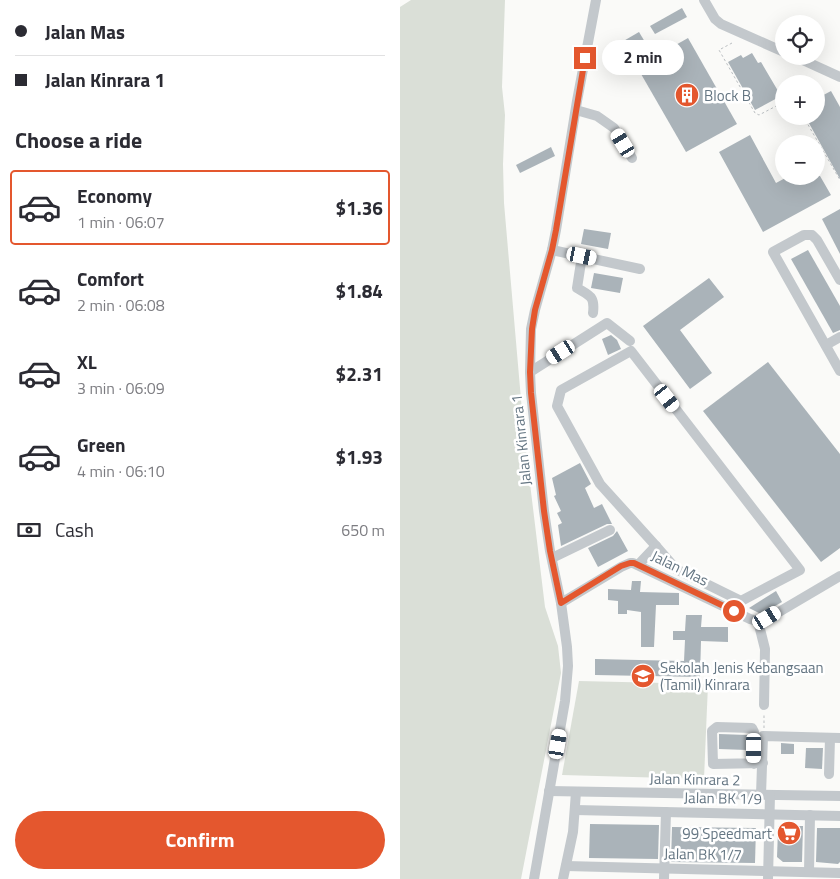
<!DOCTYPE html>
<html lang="en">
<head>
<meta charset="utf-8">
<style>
	:root { --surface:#fff; --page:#f7f7f7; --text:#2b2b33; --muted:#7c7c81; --line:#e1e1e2; --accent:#e4572e }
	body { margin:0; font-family:"Titillium Web",sans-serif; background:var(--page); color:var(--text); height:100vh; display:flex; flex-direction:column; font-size:19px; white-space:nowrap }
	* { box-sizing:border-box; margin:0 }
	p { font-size:16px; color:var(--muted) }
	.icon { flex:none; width:28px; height:28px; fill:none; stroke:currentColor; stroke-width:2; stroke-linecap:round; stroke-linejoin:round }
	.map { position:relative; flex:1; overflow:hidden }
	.sheet { display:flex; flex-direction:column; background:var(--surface); width:400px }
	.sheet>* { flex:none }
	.banner { display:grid; align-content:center; height:110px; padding:0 15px; background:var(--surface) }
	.buttons { position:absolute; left:375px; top:15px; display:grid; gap:10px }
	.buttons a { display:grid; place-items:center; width:50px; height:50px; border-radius:50%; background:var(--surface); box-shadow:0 5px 20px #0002; font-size:25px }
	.end { position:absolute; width:22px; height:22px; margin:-11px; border:6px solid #e4572e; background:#fff; box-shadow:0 0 0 2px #fff }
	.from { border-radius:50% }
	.bubble { position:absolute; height:35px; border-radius:18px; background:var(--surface); box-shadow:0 5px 20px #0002; font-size:16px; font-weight:700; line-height:35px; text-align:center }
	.car { position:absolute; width:15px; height:30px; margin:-15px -8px; border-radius:6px; box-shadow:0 0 4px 1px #0007; background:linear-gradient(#fff 24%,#345 0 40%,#fff 0 76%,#345 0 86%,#fff 0) }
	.banner b { display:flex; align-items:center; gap:18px; height:48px; font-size:19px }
	.banner b+b { border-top:1px solid var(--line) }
	.banner i { width:12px; height:12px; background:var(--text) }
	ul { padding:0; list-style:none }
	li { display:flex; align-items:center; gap:15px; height:75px; margin:0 10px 8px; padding:0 5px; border:2px solid transparent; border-radius:5px }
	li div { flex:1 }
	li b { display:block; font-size:19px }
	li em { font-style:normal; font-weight:700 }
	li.selected { border-color:var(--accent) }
	li>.icon { width:45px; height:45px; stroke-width:1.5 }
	h2 { padding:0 15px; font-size:22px; line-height:60px }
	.pay { display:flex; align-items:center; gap:12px; height:55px; padding:0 15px; font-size:19px }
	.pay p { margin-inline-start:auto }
	.cta { display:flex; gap:10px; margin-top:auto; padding:10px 15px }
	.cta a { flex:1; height:58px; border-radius:30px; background:var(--accent); color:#fff; font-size:20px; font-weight:700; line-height:58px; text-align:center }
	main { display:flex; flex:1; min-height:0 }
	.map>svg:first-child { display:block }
</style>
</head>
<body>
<main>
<section class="sheet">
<div class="banner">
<b><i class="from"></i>Jalan Mas</b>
<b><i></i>Jalan Kinrara 1</b>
</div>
<h2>Choose a ride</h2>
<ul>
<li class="selected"><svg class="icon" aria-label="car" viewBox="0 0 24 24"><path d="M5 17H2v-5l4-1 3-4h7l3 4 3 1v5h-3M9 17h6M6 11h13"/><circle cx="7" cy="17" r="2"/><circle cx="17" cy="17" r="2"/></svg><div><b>Economy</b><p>1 min · 06:07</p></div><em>$1.36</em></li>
<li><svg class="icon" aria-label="car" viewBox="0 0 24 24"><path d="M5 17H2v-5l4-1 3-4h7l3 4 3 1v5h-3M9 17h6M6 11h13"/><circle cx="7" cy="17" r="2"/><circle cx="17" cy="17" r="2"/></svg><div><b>Comfort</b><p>2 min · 06:08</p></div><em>$1.84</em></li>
<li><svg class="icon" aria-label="car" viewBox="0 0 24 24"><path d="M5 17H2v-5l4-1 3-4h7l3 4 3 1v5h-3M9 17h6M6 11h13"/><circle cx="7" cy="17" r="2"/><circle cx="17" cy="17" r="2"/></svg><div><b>XL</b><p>3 min · 06:09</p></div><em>$2.31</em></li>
<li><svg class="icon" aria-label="car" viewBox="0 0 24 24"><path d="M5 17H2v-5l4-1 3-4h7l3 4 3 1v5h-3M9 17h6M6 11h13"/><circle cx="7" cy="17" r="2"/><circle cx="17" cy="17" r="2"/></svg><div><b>Green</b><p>4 min · 06:10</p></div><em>$1.93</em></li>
</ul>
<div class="pay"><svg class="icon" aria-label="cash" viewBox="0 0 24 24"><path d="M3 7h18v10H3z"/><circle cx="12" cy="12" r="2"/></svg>Cash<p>650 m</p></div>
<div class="cta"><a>Confirm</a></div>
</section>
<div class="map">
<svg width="440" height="879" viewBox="0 0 440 879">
	<rect width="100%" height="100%" fill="#fafaf8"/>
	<g fill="#dadfd7">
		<path d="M11,0h94l-3,87 3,28 -2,49 1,39 20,231 21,173 13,39 3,27 -40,206h-121v-872z"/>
		<path d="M179,681l129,3 -4,95 -142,-4z"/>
	</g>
	<g fill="#aab3b9">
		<path d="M282,8l5,9 -32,17 -5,-8z"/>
		<path d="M239,32l6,10 -31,18 -6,-10z"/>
		<path d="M288,38l49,86 -51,28 -49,-85z"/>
		<path d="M352,53l6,10 3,-1 20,34 -26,14 -27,-48 13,-7 2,3z"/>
		<path d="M431,91l9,16v72l-35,-63h11v-17z"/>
		<path d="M350,135l26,48 13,-7h31l11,19 -68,37 -44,-80z"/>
		<path d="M151,147l4,9 -35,17 -4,-8z"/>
		<path d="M440,209v45l-18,-35z"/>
		<path d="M184,229l27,4 -3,16 -27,-5z"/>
		<path d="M408,250l32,56v24l-7,3 -42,-74z"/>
		<path d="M194,273l29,5 -3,15 -29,-5z"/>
		<path d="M309,278l15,19 -44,33 32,43 -22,16 -47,-63z"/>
		<path d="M211,335l6,5 4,9 -13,6 -6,-16z"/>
		<path d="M368,362l72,92v94l-19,14 -118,-151z"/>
		<path d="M180,463l11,21 -6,4 9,20 8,-4 10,20h-5l-46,22 -3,-21 4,-2 -5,-10 4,-2 -7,-15 2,-1 -4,-17z"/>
		<path d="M217,531l11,20 -30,16 -10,-19 25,-12z"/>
		<path d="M232,581h9l-1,11 39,1v12h-23l-2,42h-13v-35l-14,-2v4h-9v-13l-10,-1v-11l23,1z"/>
		<path d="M376,591l6,11 -21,12 -12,-6z"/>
		<path d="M286,615h16l-1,12h27v15l-27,-1 -1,36 -105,-2v-16l89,2 1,-21h-12v-9h12z"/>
		<path d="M319,734l28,1v15l-28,-1z"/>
		<path d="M381,743l13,1v10h-13z"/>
		<path d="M406,748h17l-1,21 -17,-1z"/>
		<path d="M190,824l69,1 -1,34 -69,-1z"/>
		<path d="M386,826h17l-1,36h-19l-6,-5 1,-27z"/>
		<path d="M272,827l84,1 -1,35 -84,-1z"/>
		<path d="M417,828h23v34l-2,2 -22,-2z"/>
	</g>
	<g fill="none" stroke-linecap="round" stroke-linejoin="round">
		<g stroke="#bbbfc2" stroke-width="1" stroke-dasharray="2.5 2.5" stroke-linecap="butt">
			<path d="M332,43l-13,7 36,63 4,2 25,-13"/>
			<path d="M403,116l37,64"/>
			<path d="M364,728v-14"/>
		</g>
		<g stroke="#c3c8cc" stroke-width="10">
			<path d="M304,0l11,19 6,5 63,28"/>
			<path d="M394,56l46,21"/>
			<path d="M176,110l21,6 17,12 18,30"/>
			<path d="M152,250l88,19"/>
			<path d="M182,256l-5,32c13,8 18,8 16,25"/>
			<path d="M440,280l-23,-40 -5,-5h-8l-31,17 67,119"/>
			<path d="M426,345l14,-8"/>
			<path d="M231,351l169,219 -59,31 -65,-32 -20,-23 -56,-62 -43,-78 4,-16z"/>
			<path d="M130,372l77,-49 23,18"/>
			<path d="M152,558l58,-28"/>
			<path d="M239,564l17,-18"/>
			<path d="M161,603l60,-36 9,-4h3l117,56c6,2 11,3 17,0l73,-43"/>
			<path d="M358,621l7,28 -1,56"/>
			<path d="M354,764v-32l-2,-4 -35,-1 -5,4 1,33 50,-1"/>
			<path d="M429,774l1,-36"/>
			<path d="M149,791l291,5"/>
			<path d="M361,795l2,-59 77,2"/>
			<path d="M175,810l265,6"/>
			<path d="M166,866l274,7"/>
			<path d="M409,872l1,-57"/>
			<path d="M134,879l31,-178 3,-35 -1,-19 -6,-44 -11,-52 -6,-40 -13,-118 -1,-21 1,-43 4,-19 17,-60 4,-20 21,-129 19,-101"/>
			<path d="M163,879l10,-47 3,-40"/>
			<path d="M264,879l2,-67"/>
			<path d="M368,879l2,-84"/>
		</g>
	</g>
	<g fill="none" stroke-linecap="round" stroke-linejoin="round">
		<path stroke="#e4572e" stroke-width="6" d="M185,58l-29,172 -4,20 -17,60 -3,19 -2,43 1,21 13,118 6,40 11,52 60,-37 9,-3h4l100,48"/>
	</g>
	<defs>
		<g id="building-disc" transform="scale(1.25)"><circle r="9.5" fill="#e4572e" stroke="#fff"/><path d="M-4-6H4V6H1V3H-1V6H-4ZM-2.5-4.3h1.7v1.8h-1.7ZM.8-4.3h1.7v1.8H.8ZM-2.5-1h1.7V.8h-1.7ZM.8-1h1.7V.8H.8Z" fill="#fff"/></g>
		<g id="school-disc" transform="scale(1.25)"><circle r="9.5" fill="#e4572e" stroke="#fff"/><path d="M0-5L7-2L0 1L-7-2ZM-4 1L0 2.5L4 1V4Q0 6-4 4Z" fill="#fff"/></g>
		<g id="supermarket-disc" transform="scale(1.25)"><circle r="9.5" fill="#e4572e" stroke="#fff"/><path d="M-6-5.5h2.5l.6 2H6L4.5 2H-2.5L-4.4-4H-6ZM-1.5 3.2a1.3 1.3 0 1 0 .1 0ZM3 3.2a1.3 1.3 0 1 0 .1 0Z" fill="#fff"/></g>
	</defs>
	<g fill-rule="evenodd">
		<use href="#building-disc" x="287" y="95"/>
		<use href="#school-disc" x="243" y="676"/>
		<use href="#supermarket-disc" x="389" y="833"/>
	</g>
	<g text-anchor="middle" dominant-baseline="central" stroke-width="5" stroke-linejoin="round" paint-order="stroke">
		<g font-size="15" fill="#657683" stroke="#fff" text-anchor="start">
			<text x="304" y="95">Block B</text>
			<text x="260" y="667">Sekolah Jenis Kebangsaan<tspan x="260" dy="17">(Tamil) Kinrara</tspan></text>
			<text x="372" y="833" text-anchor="end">99 Speedmart</text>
		</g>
		<g font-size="15" fill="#657683" stroke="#fff">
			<text transform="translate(121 440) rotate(-96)">Jalan Kinrara 1</text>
			<text transform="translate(280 568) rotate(26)">Jalan Mas</text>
			<text transform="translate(295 779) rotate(1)">Jalan Kinrara 2</text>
			<text transform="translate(323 798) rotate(1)">Jalan BK 1/9</text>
			<text transform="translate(303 854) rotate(1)">Jalan BK 1/7</text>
		</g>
	</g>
</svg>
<div class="buttons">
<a><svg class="icon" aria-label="locate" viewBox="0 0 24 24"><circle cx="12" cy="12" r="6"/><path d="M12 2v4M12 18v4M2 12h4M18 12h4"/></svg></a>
<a>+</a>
<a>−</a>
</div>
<i class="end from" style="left:334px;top:611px"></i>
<i class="end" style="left:185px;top:58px"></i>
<div class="bubble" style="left:202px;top:40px;width:82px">2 min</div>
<i class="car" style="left:223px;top:143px;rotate:329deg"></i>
<i class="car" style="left:182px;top:256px;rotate:102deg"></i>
<i class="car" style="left:161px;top:352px;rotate:238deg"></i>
<i class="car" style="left:267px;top:398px;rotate:142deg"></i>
<i class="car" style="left:367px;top:618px;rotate:59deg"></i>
<i class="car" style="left:158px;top:744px;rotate:10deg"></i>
<i class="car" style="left:354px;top:748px;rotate:180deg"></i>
</div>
</main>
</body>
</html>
